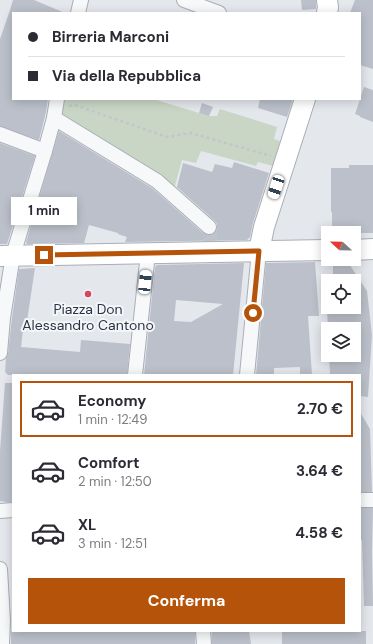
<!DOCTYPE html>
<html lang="it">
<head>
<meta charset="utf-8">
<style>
	:root { --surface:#fff; --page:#f2f2f3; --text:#2b2b33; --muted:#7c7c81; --line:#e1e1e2; --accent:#b45309 }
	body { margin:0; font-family:"DM Sans",sans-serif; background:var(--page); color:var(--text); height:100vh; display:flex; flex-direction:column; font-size:15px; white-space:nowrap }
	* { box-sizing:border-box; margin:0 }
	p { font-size:13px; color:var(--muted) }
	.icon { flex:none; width:22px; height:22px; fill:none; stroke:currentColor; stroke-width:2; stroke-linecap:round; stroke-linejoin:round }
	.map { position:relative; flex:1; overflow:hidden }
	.drawer { position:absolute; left:12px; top:374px; width:349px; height:258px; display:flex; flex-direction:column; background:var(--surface); border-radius:0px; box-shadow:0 2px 10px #0003 }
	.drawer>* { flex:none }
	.top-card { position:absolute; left:12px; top:12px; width:349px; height:88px; border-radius:0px; box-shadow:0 2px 10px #0003; display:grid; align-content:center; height:88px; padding:0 16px; background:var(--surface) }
	.needle { width:26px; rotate:292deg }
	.fabs { position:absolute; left:321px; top:226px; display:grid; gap:8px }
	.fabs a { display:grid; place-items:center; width:40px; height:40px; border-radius:0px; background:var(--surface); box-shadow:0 2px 10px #0003; font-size:20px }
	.end { position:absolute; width:18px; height:18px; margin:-9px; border:5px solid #b45309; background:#fff; box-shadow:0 0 0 2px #fff }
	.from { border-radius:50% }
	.bubble { position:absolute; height:28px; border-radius:0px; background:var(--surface); box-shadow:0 2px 10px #0003; font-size:13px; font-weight:700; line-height:28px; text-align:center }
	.car { position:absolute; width:12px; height:24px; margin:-12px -6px; border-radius:5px; box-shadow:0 0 3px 1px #0007; background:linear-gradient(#fff 24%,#345 0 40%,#fff 0 76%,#345 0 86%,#fff 0) }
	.top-card b { display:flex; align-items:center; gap:14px; height:38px; font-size:15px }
	.top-card b+b { border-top:1px solid var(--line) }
	.top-card i { width:10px; height:10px; background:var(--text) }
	ul { padding:7px 0 0; list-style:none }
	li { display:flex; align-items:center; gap:12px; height:56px; margin:0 8px 6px; padding:0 8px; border:2px solid transparent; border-radius:0px }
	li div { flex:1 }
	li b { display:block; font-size:15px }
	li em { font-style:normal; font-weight:700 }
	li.current { border-color:var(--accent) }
	li>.icon { width:36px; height:36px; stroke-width:1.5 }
	.cta { display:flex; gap:8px; margin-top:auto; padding:8px 16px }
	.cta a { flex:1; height:46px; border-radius:0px; background:var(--accent); color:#fff; font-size:16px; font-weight:700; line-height:46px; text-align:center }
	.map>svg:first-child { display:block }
</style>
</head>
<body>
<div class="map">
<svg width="373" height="644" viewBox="0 0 373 644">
	<rect width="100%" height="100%" fill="#e4e7ec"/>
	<path fill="#c9d6c5" d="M64,99h89l56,17h8l3,-7 57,18 -3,12 6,2 -7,25 -15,-4 -2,4 -55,-15 -5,12 -14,-3 -8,29 -113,-76z"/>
	<g fill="#bbc0ca" fill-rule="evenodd">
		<path d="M13,0h21l31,13h-52v86h35l-2,13 -7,28 -39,-14v-87l9,-26z"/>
		<path d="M301,0h15v9l-14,1z"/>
		<path d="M355,0h18v69l-13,-4v-52h-10z"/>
		<path d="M364,87l9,3v32l-13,-5v-1l-5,-2z"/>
		<path d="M260,99h33l-6,18 -29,-9z"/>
		<path d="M202,103l11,4 -4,9 -10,-3z"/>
		<path d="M59,131l93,57 51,45 5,2h4l4,-3 1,-4v-4l-2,-3 -38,-34 6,-24 29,9 3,-8 17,4 2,-6 35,11 -16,50 -3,14 -3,3 -122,2 2,-5 -9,-3v-1l-29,-8 -5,18 -57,1 -1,-2z"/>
		<path d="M0,143l35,13 -28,88h-7z"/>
		<path d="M349,165h24v68h-41v-21h-1v-44h18z"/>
		<path d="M347,261l20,30 5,44 -4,62 -8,-1v-21h-1v-1h-29l-1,-19h25v-26h-26l-1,-20h6v-2h21v-26h-21v-19z"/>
		<path d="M315,262l4,54h-11l4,59h-12v-8l-26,1v7h-18l10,-112z"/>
		<path d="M244,263l-11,112h-89l11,-108 2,-2zM176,300l47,4 -32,18 -17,-1z"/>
		<path d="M35,268l-8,53h-3l-3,26 59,5 1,-12 49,4 -3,31h-83l-10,-1v1h-26l-3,-3 1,-13 2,-5 4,-36 7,-49z"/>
		<path d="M5,383h8v119h-7l-6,-1v-50z"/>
		<path d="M360,412l10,17 2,63h-12z"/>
		<path d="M360,508h13l-1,43 1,55h-9l-2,-66h-2z"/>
		<rect x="11" y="631" width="184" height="13"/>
		<path d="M212,631h37l2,13h-39z"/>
		<rect x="282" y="631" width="84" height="13"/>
	</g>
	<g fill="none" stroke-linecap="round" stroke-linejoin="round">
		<path stroke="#bfc3cb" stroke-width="14" stroke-dasharray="14 7" stroke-linecap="butt" d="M209,227l2,15"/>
		<g stroke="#a9aeb7" stroke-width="16">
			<g id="street">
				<path d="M184,0l35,13"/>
				<path d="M78,13l3,-13"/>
				<path d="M54,118l103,63 52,46"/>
				<path d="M0,134l45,17"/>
				<path d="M0,353l3,-35 10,-63 32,-104 9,-33 3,-19"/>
				<path d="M135,375l13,-122"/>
				<path d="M247,375l12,-124"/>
				<path d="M360,500h13"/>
				<path d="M0,511l13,-1"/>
				<path d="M0,569l3,52 -1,23"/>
				<path d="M203,631l1,13"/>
			</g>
		</g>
		<g stroke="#a9aeb7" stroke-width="22">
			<g id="secondary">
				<path d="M327,13l1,-6 -1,-7"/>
				<path d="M354,250l19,-1"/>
				<path d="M259,251l5,-24 41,-128"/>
				<path d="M0,256l328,-6"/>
			</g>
		</g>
		<path stroke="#c2c5cb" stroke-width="2.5" stroke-dasharray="3 3" stroke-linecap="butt" d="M69,106l6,-1 92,32 24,-4 80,23"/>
		<use href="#street" stroke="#f7f8fa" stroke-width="14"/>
		<use href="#secondary" stroke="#fff" stroke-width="20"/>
	</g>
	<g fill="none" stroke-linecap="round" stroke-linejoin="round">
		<path stroke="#b45309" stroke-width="5" d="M44,255l215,-4 -6,62"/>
	</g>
	<circle fill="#d1495b" stroke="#f4f6f9" stroke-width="1.5" cx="88" cy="294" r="4"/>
	<g text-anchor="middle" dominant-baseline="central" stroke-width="4" stroke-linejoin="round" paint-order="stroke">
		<g font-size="14" fill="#2b3445" stroke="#f4f6f9">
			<text x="88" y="309">Piazza Don<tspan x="88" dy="16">Alessandro Cantono</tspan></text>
		</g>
	</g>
</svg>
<div class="fabs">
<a><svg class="needle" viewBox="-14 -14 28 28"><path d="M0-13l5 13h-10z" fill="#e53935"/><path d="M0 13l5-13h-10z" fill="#7c7c81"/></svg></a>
<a><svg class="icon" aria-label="locate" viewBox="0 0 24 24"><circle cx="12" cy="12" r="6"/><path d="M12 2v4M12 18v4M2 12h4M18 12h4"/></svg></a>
<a><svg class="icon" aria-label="layers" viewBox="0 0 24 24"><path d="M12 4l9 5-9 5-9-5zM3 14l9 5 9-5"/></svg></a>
</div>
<i class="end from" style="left:253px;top:313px"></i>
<i class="end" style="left:44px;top:255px"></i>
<div class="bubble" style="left:11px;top:197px;width:66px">1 min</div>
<i class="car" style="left:276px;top:187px;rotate:198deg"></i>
<i class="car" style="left:145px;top:282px;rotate:6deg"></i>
<div class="top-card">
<b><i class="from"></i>Birreria Marconi</b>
<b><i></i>Via della Repubblica</b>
</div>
<section class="drawer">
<ul>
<li class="current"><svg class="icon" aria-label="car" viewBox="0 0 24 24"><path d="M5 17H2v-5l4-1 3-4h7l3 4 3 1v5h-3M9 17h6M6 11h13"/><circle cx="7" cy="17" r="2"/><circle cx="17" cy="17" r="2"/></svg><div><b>Economy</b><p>1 min · 12:49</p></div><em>2.70 €</em></li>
<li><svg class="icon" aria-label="car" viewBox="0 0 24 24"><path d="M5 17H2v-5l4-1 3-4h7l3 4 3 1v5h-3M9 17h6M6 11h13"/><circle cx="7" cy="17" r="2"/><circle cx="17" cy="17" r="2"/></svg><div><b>Comfort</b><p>2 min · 12:50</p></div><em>3.64 €</em></li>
<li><svg class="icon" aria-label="car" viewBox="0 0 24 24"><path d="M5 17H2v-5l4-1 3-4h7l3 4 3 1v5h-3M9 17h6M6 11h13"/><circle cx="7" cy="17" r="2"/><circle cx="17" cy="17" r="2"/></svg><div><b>XL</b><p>3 min · 12:51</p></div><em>4.58 €</em></li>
</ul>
<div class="cta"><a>Conferma</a></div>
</section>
</div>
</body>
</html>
